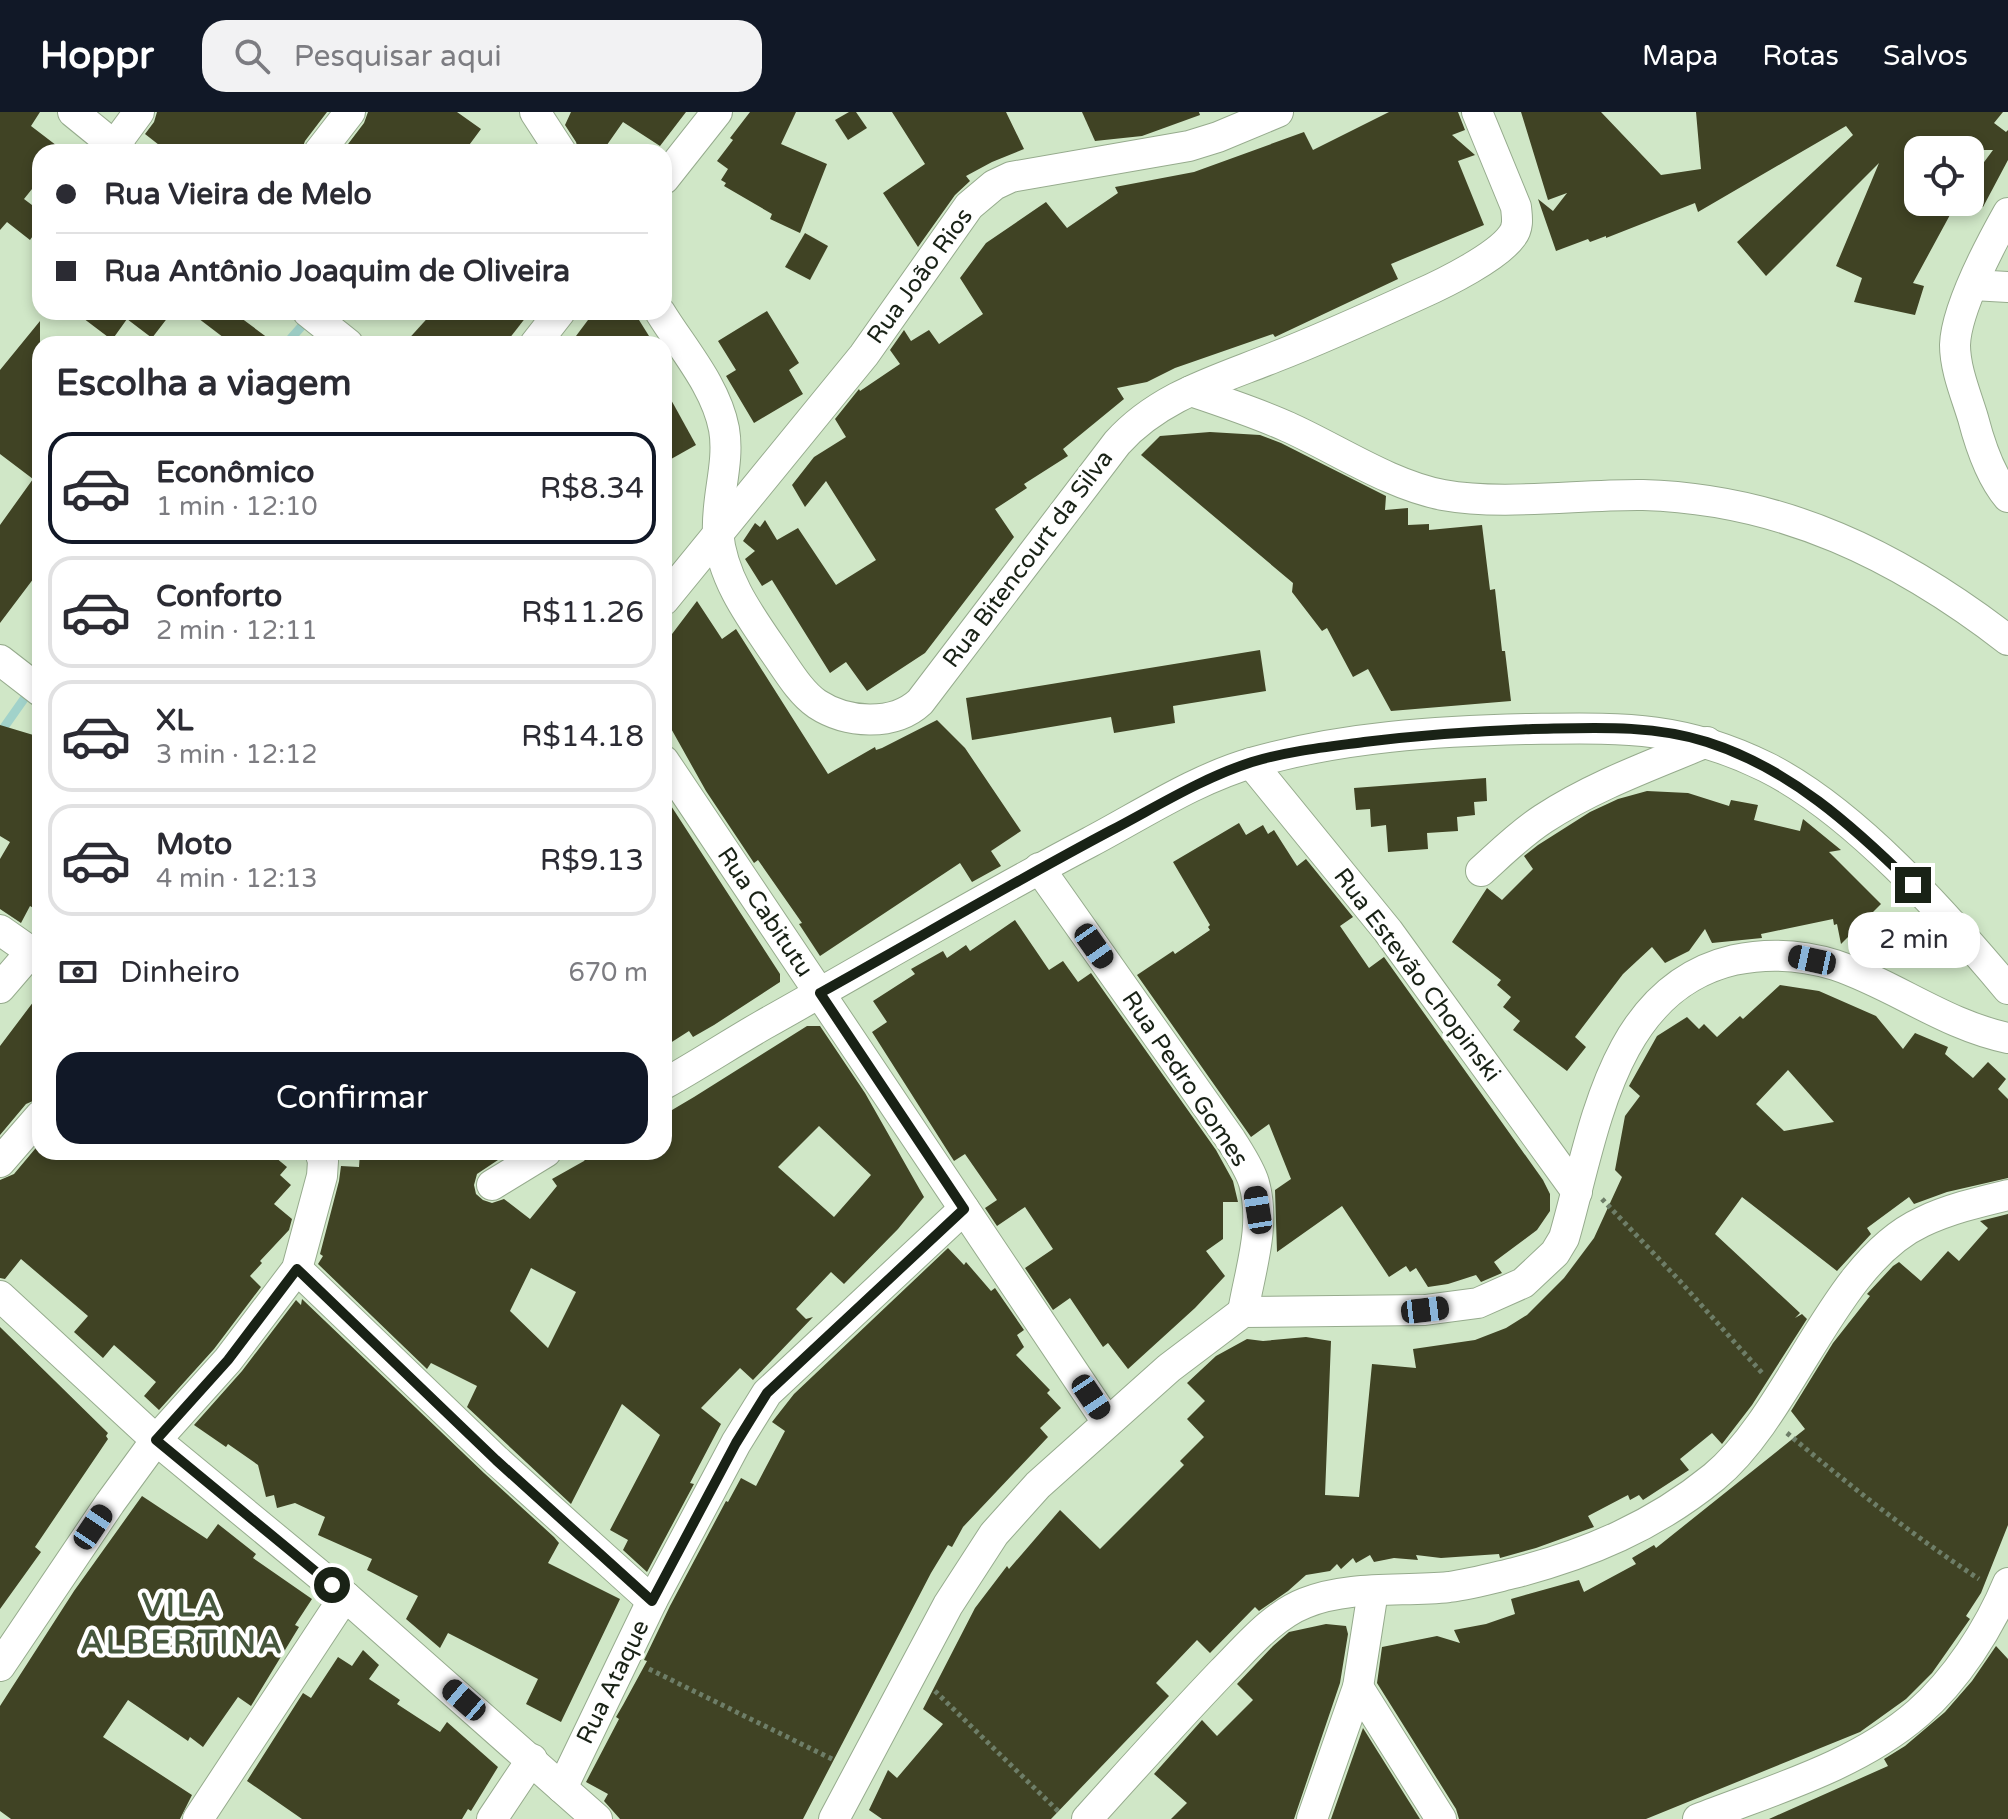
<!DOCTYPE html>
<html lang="pt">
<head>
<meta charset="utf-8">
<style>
	:root { --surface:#fff; --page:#f2f2f3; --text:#2b2b33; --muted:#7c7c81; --line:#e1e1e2; --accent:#111827 }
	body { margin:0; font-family:"Varela Round",sans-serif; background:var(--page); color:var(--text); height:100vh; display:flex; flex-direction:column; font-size:30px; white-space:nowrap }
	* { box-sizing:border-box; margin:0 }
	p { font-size:26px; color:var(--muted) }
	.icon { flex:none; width:44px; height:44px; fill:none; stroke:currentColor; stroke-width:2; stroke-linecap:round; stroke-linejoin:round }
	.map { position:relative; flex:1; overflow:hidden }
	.side { position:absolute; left:32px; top:224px; width:640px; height:824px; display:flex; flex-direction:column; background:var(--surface); border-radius:24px; box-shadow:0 4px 12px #0003 }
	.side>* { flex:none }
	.guide { position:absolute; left:32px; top:32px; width:640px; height:176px; border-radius:24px; box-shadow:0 4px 12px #0003; display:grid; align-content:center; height:176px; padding:0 24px; background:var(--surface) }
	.tools { position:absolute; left:1904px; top:24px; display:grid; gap:16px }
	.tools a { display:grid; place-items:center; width:80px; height:80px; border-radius:16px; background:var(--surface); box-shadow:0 4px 12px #0003; font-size:40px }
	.end { position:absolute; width:36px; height:36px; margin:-18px; border:10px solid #192216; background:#fff; box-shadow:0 0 0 4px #fff }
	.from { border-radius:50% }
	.bubble { position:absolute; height:56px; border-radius:24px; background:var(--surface); box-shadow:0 4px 12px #0003; font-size:26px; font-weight:600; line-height:56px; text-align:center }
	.car { position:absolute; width:24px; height:48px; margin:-24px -12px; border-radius:10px; box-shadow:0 0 6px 2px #0007; background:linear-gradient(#222 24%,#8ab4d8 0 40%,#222 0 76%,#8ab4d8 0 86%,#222 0) }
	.guide b { display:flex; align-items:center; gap:28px; height:76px; font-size:30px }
	.guide b+b { border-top:2px solid var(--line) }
	.guide i { width:20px; height:20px; background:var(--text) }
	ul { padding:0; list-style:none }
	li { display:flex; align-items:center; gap:24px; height:112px; margin:0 16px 12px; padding:0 8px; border:4px solid var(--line); border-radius:24px }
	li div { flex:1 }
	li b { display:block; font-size:30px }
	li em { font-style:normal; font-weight:600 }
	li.selected { border-color:var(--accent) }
	li>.icon { width:72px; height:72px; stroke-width:1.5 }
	h2 { padding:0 24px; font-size:36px; line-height:96px }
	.pay { display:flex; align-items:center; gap:20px; height:88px; padding:0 24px; font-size:30px }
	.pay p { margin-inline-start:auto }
	.cta { display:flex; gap:16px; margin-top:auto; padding:16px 24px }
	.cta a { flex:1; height:92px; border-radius:24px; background:var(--accent); color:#fff; font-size:32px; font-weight:600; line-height:92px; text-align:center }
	header { display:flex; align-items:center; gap:48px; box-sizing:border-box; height:112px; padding:0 40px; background:var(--accent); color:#fff }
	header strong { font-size:38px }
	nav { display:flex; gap:44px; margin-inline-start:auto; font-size:28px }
	.search { width:560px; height:72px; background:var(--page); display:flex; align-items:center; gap:20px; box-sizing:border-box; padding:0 28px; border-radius:24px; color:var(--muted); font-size:30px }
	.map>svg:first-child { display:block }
</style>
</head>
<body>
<header>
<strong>Hoppr</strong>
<div class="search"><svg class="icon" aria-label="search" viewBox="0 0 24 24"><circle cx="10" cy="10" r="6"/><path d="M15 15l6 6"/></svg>Pesquisar aqui</div>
<nav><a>Mapa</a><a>Rotas</a><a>Salvos</a></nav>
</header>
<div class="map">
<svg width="2008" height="1707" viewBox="0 0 2008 1707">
	<rect width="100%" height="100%" fill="#d0e7c7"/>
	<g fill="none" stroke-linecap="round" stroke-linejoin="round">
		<g stroke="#a1d2ca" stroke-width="9">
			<path d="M286,232l23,-26"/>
			<path d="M0,621l31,-44"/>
		</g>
	</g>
	<g fill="#404324" fill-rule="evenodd">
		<path d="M0,0h40l-9,14 34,26h-25v27l-16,20 16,12v15l-10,14 -23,-18 -7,8z"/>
		<path d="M157,0h170l-22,29 -4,11h-133l-23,-18 9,-12z"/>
		<path d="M368,0h89l24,17 -17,23h-122l22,-29z"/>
		<path d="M571,0h115l-26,34 -37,-24 -21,30h-23l-3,-10 -11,-17z"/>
		<path d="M750,0h46l-15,32 46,20 -27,69 -30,-14 2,-5 -48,-28 2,-3 -5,-3 7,-11 -11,-8 16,-21 -3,-2z"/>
		<path d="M849,0h7l11,16 -19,12 -13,-20z"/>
		<path d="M892,0h114l18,37 -32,13 -26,14 4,5 -15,14 -37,52 -35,-54 42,-29z"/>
		<path d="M1082,0h117l1,3 -58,21 -47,5z"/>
		<path d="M1389,0h69l7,18 -13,5 23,20 -17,6 26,64 -93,39 7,15 -123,58 -2,-3 -98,34 -28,14 -30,6 7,11 -61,50 5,7 -44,28 3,4 -32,21 19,28 -89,116 -58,38 -21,-29 -16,11 -58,-93 -10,6 -17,-27 10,-8 -12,-10 12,-18 5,4 5,-7 12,20 21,-12 38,57 40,-25 -50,-79 -21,26 -13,-22 22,-28 32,-20 -11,-18 24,-30 1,2 40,-27 -10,-14 14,-20 7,11 18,-11 10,14 44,-30 -23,-36 26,-35 60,-41 21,26 51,-35 -3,-6 79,-15 110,-40 9,18z"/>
		<path d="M1521,0h80l60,63 40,-6 -5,-57h307l-9,11 12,9 2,-2v30l-25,47 -13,-10v-16l23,-31h-75v52h39l-44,81 11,3 -9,29 -61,-13 8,-24 -26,-12 43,-103 -113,113 -29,-34 116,-107 -7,-9 -148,86 -3,-9 -89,35v-2l-16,6 -2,-3 -32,12 -18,-52 15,12 14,-18 -19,7z"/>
		<path d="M805,121l23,13 -18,34 -25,-13z"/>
		<path d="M767,199l32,52 -10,7 14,24 -49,29 -28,-47 10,-6 -18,-29z"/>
		<path d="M75,200h97l-20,26 -25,-19 -15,21z"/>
		<path d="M190,200h43l43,32h-44z"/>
		<path d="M433,200h97l-25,32h-101z"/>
		<path d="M594,200h40l20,32h-84z"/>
		<path d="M40,209v249l-40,53v-98l33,-46 -33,-25v-84z"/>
		<path d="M664,275l32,58 -32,18z"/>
		<path d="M1210,320l50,3 21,8 105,53 -1,14 23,-2v17l21,-1v6l53,-5 8,65 5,-1 7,62h3l6,50 -120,10 -23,-42 -15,8 -26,-49 -5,3 -30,-39 1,-9 -152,-128 19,-19z"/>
		<path d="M697,489l25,38 14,-10 92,145 47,-27 1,3 6,-2 55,-28 28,28 56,83 -30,20 10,15 -29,16 -12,-19 -140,93 -21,-32 3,-1 -44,-63 -4,3 -48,-72 -42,-75v-77l8,-5z"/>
		<path d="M1260,538l6,41 -93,15 2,17 -61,10 -3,-16 -139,23 -6,-42z"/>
		<path d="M0,613l40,12v175l-10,-6 -9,17 -21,-14v-50l10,-17 -10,-6z"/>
		<path d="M1486,666l1,23 -13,1 1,13 -18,2 1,14 -31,2 1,16 -40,3 -2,-27 -15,2 -1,-18 -14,1 -2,-22z"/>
		<path d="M1647,679l41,2 41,13 2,-6 27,5 -4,15 46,11 3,-12 38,31 -12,2 52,52 -40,40 -4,-20 -3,1 -1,-6 -72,15 1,4 -50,5 -7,-14 -16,22 -24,12 -13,-16 -29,27 -48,63 11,10 -19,24 -54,-41 7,-9 -17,-14 8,-10 -14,-12 4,-5 -49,-38 35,-54 15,12 31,-31 -9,-13 14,-11 52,-33 28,-13z"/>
		<path d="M664,683l116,179v8l-66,43 -21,12 -4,-6 -25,16z"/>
		<path d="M1239,711l7,12 17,-10 5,9 6,-4 23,36 9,-7 47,58 -13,9 29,42 15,-11 159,223 7,14v17l-13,19 -43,32 8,11 -21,9 -5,-7 -28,9 -20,3 -12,-19 -6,4 -4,-6 -17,11 -47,-71 -65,46 -2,-62 16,-11 -22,-55 -18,13 -114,-162 36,-24 2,3 35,-24 -2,-3 2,-2 -37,-63z"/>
		<path d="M1015,808l34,50 14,-9 15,21 13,-9 125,177 17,31 5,21h-15v37l-17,12 19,25 -30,32 -67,61 -20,-26 -5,4 -33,-49 -17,12 -28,-42 28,-19 -28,-42 -28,19 -12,-18 12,-8 -32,-46 -11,7 -82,-129 15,-10 -14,-21 42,-27 -4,-5 32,-18 4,7 19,-13 4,6z"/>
		<path d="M1780,873l39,6 57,25 27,33 12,-16 33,14 -3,7 28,24 15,-16 18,17 -8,10 10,10v79l-61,14 -33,12 -5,-7 -42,31 4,6 -34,37 -95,-74 -27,37 85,79 -5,5 7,-4 5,5 -55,86 -30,39 -10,-11 -32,26 9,11 -46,30 -4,-5 -9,5 -2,-5 -40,21 6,11 -58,21 -36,10 -1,-4 -58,4 -25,-3 2,5 -24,-2 -20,4 -4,-7 -14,8 -3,-5 -12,11 -4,-5 -7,7 -24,4 -18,16 -29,20 -4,-4 -45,46 -13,-13 -41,43 13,13 -118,123h-169l-13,-9 19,-40 9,8 46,-54 -20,-15 52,-101 32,-42 2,3 51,-59 40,39 84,-84 -4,-4 24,-24 -17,-18 18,-18 -18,-18 29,-27 31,-17 16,2 43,-4 25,4 -6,154 34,2 13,-133 44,4 -3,-19 62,-9 31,-12 21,-13 37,-37 30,-40 28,-61 -7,-7 10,-54 15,-20 -11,-10 28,-50 30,-19 12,12 5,-5 13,13 23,-21 3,3zM1788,958l46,52 -50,9 -28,-27z"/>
		<path d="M40,881v105l-14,6 -26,31v-89z"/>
		<path d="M807,914h13l45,67 59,104 -26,32 -54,55 -13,-12 -35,37 10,10 7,-2 -60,63 -13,-12 -39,40 20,16 -31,59 4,1 -47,88 -24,-22 5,-10 -18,-10 50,-95 -38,-31 -51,100 -104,-97 10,-21 -46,-23 -4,6 -109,-105 5,-8 -3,-2 19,-73 2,-15 18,1 1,-15h150l-33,22 -3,11 2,9 7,6 9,3 12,-4 26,20 27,-33 -5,-7 32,-18 7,-9h73v-41l8,-1 22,-13zM819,1014l52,49 -37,42 -56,-50zM531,1156l45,24 -28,56 -38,-37z"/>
		<path d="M40,1031v9h229l18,15 -7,8 11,10 -17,19 18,15 -3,11 -29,31 2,2 -12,13 11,11 -47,62 -55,61 -15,-14 12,-14 -42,-37 -11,13 -29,-26 14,-16 -67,-57 -16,20 -5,-1v-98l14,-6z"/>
		<path d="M2008,1102v311l-27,68 -15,23 4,3 -38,54 -26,26 -46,33 -214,87h-187l-3,-10 -79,-126 5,-36 55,-11 23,7 -6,-13 32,-6 29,-10 -4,-15 68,-19 5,12 52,-28 -4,-6 22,-13 2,3 149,-119 -14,-18 42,-68 37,-47 -3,-2 26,-28 6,-4 22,19 27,-30 11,10 29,-33 -8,-7z"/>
		<path d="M948,1136l16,17 2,-3 25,29 4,-3 29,42 -7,5 7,12 -8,8 34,35 -3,3 14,15 -21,20 8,9 -85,90 -11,20 -4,-2 -17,28 -128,246h-183l-16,-18 4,-7 -22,-12 33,-63 -3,-2 7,-12 24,-44 -3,-1 26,-54 56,-105 2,1 13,-24 15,8 29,-55 -13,-9 22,-28z"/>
		<path d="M302,1187l182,174 70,64 5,6 -11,20 72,36 -59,123 -35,-18 12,-25 -90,-46 -8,15 -34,-29 12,-23 -51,-26 5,-11 -54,-24 7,-18 -30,-14 -18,5 -3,-13 -8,2 -8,-32 -30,-21 -2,3 -32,-22 48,-54 54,-71 5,5z"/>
		<path d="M0,1215l108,106 -2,3 2,3 -73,108 6,5 -41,57z"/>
		<path d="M142,1384l65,43 11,-15 38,30 -3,4 59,41 -17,26 4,2 -48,79 -13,-9 -35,50 -13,-10 -2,4 -60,-41 -25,37 89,58 -12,24h-169l-11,-8v-105l74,-115z"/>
		<path d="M1326,1512l20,2 2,8 -8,49 -46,136h-123l16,-16 -33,-29 48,-54 15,16 36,-36 -16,-16 36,-38 16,-14z"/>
		<path d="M1996,1534l12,13v160h-239l119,-53 -4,-7 21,-13 40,-34 27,-31z"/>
		<path d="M363,1538l16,15 -10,14 31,21 -3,4 43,28 7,-10 51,45 -27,44 -3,-2 -6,10h-160l-55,-38 56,-88 8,5 27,-41 14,9z"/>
		<path d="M1363,1616l57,91h-89z"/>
	</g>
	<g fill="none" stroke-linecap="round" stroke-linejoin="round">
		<g stroke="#96ab8d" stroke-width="32">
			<g id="minor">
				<path d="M73,0l49,40"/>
				<path d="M535,0l26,40"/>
				<path d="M114,34l25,-34"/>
				<path d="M319,40l31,-40"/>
				<path d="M664,67l53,-67"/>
				<path d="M2008,101c-18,32 -52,97 -53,132 0,24 11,50 18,73 7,27 17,58 35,79"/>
				<path d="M1973,173l35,2"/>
				<path d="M308,200l40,32"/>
				<path d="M660,200c22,36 56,74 64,117 6,34 -8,69 -6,103 4,48 34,87 60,125 11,16 23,36 39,47 29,19 76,23 103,-2l197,-259c42,-47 101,-63 158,-86 49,-19 97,-41 145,-63 25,-11 77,-37 92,-58 7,-9 5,-19 4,-29l-39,-95"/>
				<path d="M535,232l25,-32"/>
				<path d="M1191,279c33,11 66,22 97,36 49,22 102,58 155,68 60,11 138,-1 200,0 140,4 256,61 365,145"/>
				<path d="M664,488l200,-245 105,-149 25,-21 17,-8 178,-31 29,-9 60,-25"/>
				<path d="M0,548l40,31"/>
				<path d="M664,649l443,661"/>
				<path d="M1251,651l137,168 189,261"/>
				<path d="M1039,756l192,272c8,13 19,29 23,43 12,43 -4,87 -11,129"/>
				<path d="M1481,759c20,-18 39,-37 62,-52 50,-33 109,-54 164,-77"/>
				<path d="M0,818l40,28"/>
				<path d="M0,876l31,-36"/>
				<path d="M664,972c34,-19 66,-40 99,-59 109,-61 216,-125 327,-183 53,-28 107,-64 165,-80 88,-25 182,-31 273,-33 93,-1 153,-4 238,38 88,44 179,147 242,222"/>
				<path d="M0,1050l40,-46"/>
				<path d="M492,1073l54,-33"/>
				<path d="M297,1157l199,191 156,141"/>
				<path d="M0,1184l156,144 189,156 252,223"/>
				<path d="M0,1554l110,-163 46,-63 72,-80 69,-91 25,-93 1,-15 -3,-9"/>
				<path d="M1358,1575l83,132"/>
				<path d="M562,1676l90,-187 84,-158 31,-50 197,-184"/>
				<path d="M198,1707l147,-223"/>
				<path d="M492,1707l40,-60"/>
				<path d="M834,1707l114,-214 46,-71 44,-49 131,-117 74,-56 182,-2 53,-7 45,-20 32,-30 9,-15c30,-103 46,-249 170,-278 33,-7 69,-5 101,5 60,20 110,60 173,73"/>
				<path d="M1087,1707c45,-50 89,-99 135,-147 25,-25 50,-56 83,-69 45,-18 97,-11 144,-16 22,-3 44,-9 65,-14 74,-19 140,-47 200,-96 78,-65 119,-214 208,-255 27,-13 57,-20 86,-27"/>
				<path d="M1312,1707l46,-132 15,-96"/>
				<path d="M1698,1707c74,-29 159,-53 220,-106 38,-33 71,-84 90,-130"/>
			</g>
		</g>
		<g stroke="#6e7e68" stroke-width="5" stroke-dasharray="4 4" stroke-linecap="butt">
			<path d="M1602,1087l76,80 85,95"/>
			<path d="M1787,1321c62,52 125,102 192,146"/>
			<path d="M649,1557l185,91"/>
			<path d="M935,1579l124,121"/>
		</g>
		<use href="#minor" stroke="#fff" stroke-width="30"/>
	</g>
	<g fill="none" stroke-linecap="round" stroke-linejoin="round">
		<path stroke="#192216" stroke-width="10" d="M332,1473l-176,-145 72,-80 69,-91 199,191 156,141 84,-158 31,-50 197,-184 -144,-216c97,-54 192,-110 290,-162 46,-24 92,-53 142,-69 36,-11 75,-15 112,-20 58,-7 111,-11 169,-13 58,-1 118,-5 174,13 82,26 146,84 206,143"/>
	</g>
	<g text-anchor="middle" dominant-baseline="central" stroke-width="8" stroke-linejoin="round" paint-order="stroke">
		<g font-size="24" fill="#192216" stroke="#fff">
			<text transform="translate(920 164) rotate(-54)">Rua João Rios</text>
			<text transform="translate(1028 447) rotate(-53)">Rua Bitencourt da Silva</text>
			<text transform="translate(765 800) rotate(56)">Rua Cabitutu</text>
			<text transform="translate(1417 863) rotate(53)">Rua Estevão Chopinski</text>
			<text transform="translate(1185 967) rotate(56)">Rua Pedro Gomes</text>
			<text transform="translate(613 1570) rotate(-64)">Rua Ataque</text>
		</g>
		<g font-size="32" font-weight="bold" letter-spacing="2" fill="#46593e" stroke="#fff">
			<text x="182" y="1494">VILA<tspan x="182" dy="37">ALBERTINA</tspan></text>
		</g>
	</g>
</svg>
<div class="tools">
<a><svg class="icon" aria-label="locate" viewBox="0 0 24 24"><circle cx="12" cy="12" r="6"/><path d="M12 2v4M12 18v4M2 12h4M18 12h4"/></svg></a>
</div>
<i class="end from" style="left:332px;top:1473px"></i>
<i class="end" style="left:1913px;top:773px"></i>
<div class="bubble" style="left:1848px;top:800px;width:132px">2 min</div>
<i class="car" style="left:1094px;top:834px;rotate:145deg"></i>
<i class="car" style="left:1812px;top:848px;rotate:282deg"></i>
<i class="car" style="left:1258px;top:1098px;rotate:351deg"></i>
<i class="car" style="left:1425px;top:1198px;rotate:83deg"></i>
<i class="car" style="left:1091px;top:1285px;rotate:146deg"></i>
<i class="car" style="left:93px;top:1415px;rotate:34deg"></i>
<i class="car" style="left:464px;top:1588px;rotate:311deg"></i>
<div class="guide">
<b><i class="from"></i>Rua Vieira de Melo</b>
<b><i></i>Rua Antônio Joaquim de Oliveira</b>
</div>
<section class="side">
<h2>Escolha a viagem</h2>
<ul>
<li class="selected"><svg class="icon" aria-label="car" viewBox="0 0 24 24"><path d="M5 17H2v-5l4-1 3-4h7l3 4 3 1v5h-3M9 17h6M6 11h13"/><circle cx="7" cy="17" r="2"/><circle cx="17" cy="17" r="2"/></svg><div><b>Econômico</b><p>1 min · 12:10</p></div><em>R$8.34</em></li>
<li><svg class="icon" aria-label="car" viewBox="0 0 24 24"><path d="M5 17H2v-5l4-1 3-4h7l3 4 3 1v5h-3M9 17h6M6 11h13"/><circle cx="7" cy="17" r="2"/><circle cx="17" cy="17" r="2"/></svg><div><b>Conforto</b><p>2 min · 12:11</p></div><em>R$11.26</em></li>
<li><svg class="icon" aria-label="car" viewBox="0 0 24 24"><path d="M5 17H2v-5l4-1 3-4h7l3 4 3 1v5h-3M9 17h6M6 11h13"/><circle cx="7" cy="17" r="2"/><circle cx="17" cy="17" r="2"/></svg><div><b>XL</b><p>3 min · 12:12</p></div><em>R$14.18</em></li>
<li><svg class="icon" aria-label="car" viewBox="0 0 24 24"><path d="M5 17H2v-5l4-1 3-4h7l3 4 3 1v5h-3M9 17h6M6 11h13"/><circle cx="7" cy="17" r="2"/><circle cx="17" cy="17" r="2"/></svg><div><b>Moto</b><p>4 min · 12:13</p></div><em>R$9.13</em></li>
</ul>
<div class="pay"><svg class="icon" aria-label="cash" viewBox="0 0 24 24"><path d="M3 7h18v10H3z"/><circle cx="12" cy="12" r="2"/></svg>Dinheiro<p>670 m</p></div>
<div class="cta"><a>Confirmar</a></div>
</section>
</div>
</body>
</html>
